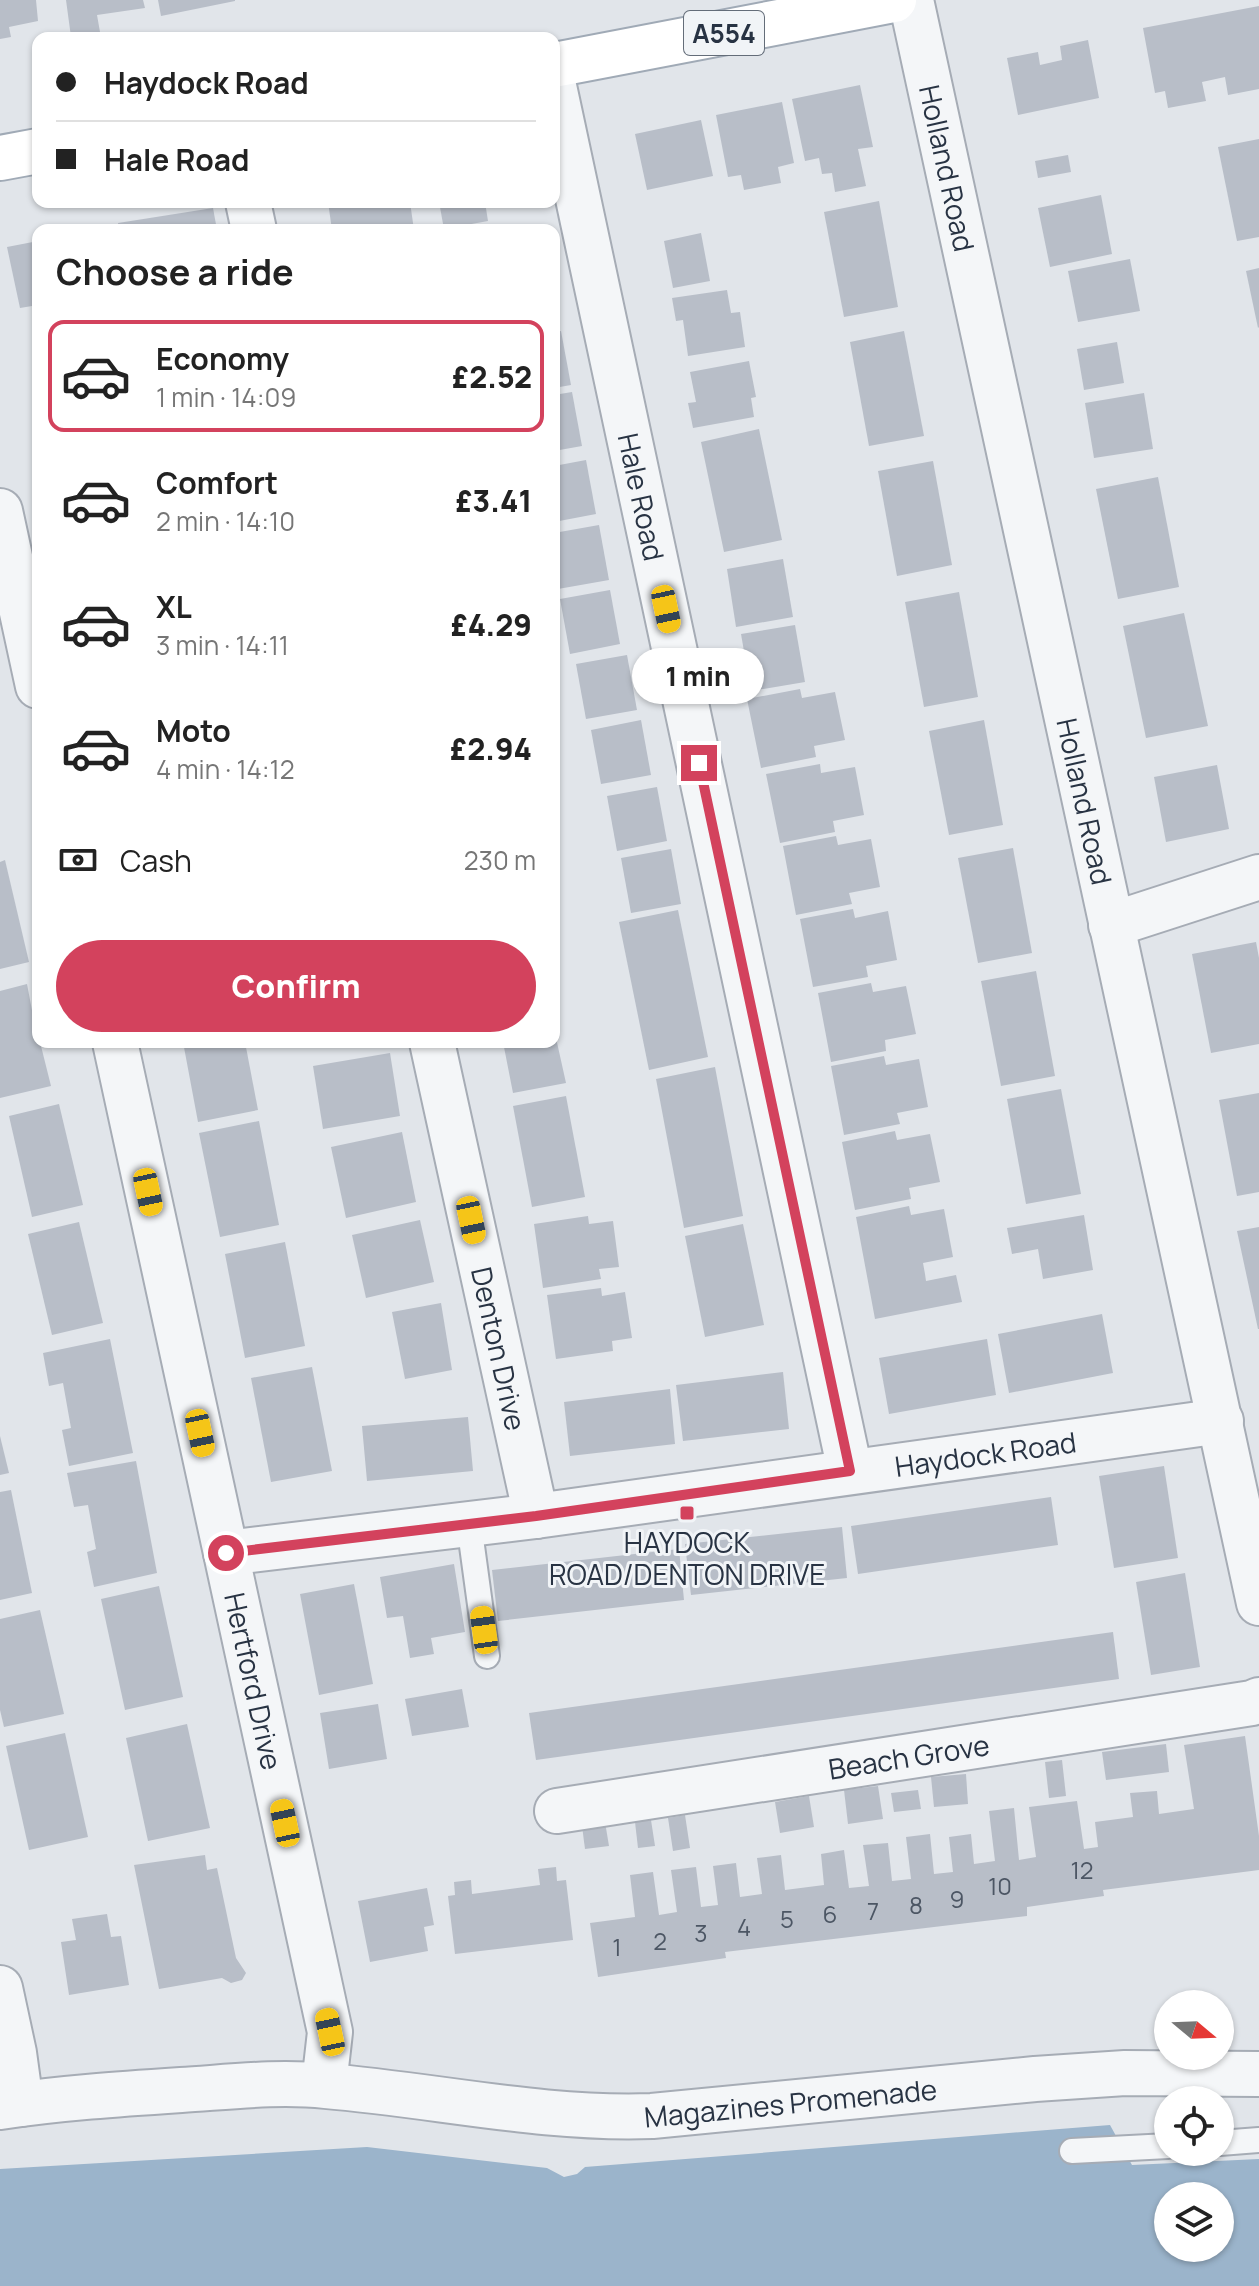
<!DOCTYPE html>
<html lang="en">
<head>
<meta charset="utf-8">
<style>
	:root { --surface:#fff; --page:#f6f6f6; --text:#222; --muted:#767676; --line:#e0e0e0; --accent:#d3425d }
	body { margin:0; font-family:Manrope,sans-serif; background:var(--page); color:var(--text); height:100vh; display:flex; flex-direction:column; font-size:30px; white-space:nowrap }
	* { box-sizing:border-box; margin:0 }
	p { font-size:26px; color:var(--muted) }
	.icon { flex:none; width:44px; height:44px; fill:none; stroke:currentColor; stroke-width:2; stroke-linecap:round; stroke-linejoin:round }
	.map { position:relative; flex:1; overflow:hidden }
	.details { position:absolute; left:32px; top:224px; width:528px; height:824px; display:flex; flex-direction:column; background:var(--surface); border-radius:16px; box-shadow:0 2px 6px #0004 }
	.details>* { flex:none }
	.banner { position:absolute; left:32px; top:32px; width:528px; height:176px; border-radius:16px; box-shadow:0 2px 6px #0004; display:grid; align-content:center; height:176px; padding:0 24px; background:var(--surface) }
	.needle { width:52px; rotate:109deg }
	.fabs { position:absolute; left:1154px; top:1990px; display:grid; gap:16px }
	.fabs a { display:grid; place-items:center; width:80px; height:80px; border-radius:50%; background:var(--surface); box-shadow:0 2px 6px #0004; font-size:40px }
	.end { position:absolute; width:36px; height:36px; margin:-18px; border:10px solid #d3425d; background:#fff; box-shadow:0 0 0 4px #fff }
	.from { border-radius:50% }
	.bubble { position:absolute; height:56px; border-radius:28px; background:var(--surface); box-shadow:0 2px 6px #0004; font-size:26px; font-weight:800; line-height:56px; text-align:center }
	.car { position:absolute; width:24px; height:48px; margin:-24px -12px; border-radius:10px; box-shadow:0 0 6px 2px #0007; background:linear-gradient(#f5c518 24%,#345 0 40%,#f5c518 0 76%,#345 0 86%,#f5c518 0) }
	.banner b { display:flex; align-items:center; gap:28px; height:76px; font-size:30px }
	.banner b+b { border-top:2px solid var(--line) }
	.banner i { width:20px; height:20px; background:var(--text) }
	ul { padding:0; list-style:none }
	li { display:flex; align-items:center; gap:24px; height:112px; margin:0 16px 12px; padding:0 8px; border:4px solid transparent; border-radius:16px }
	li div { flex:1 }
	li b { display:block; font-size:30px }
	li em { font-style:normal; font-weight:800 }
	li.on { border-color:var(--accent) }
	li>.icon { width:72px; height:72px; stroke-width:1.5 }
	h2 { padding:0 24px; font-size:36px; line-height:96px }
	.pay { display:flex; align-items:center; gap:20px; height:88px; padding:0 24px; font-size:30px }
	.pay p { margin-inline-start:auto }
	.cta { display:flex; gap:16px; margin-top:auto; padding:16px 24px }
	.cta a { flex:1; height:92px; border-radius:48px; background:var(--accent); color:#fff; font-size:32px; font-weight:800; line-height:92px; text-align:center }
	.map>svg:first-child { display:block }
</style>
</head>
<body>
<div class="map">
<svg width="1259" height="2286" viewBox="0 0 1259 2286">
	<rect width="100%" height="100%" fill="#e1e5ea"/>
	<path fill="#9bb4cb" fill-rule="evenodd" d="M1110,2125l22,40 127,-6v127h-1259v-117l367,-22 180,21 17,9 13,-3 8,-7zM1168,2196h52v52h-52z"/>
	<g fill="#b8bec8">
		<path d="M0,0h36l2,21 -29,6 2,10 -11,2z"/>
		<path d="M66,0h77l2,8 -48,7 3,17 -29,5z"/>
		<path d="M158,0h77v1l-74,15z"/>
		<path d="M1259,6v83l-31,6 -3,-18 -23,5 4,19 -38,7 -3,-17 -10,2 -12,-65z"/>
		<path d="M1088,40l11,58 -81,17 -11,-57 31,-6 2,13 22,-5 -2,-14z"/>
		<path d="M860,85l13,62 -15,2 8,37 -31,6 -3,-19 -10,1 -3,-16 -14,3 -13,-62z"/>
		<path d="M782,102l12,61 -16,4 3,16 -37,7 -3,-15 -13,2 -12,-62z"/>
		<path d="M701,120l12,56 -66,14 -12,-56z"/>
		<path d="M1259,139v98l-22,4 -19,-94z"/>
		<path d="M1068,155l3,17 -33,6 -3,-17z"/>
		<path d="M1101,195l11,59 -62,13 -12,-59z"/>
		<path d="M879,201l19,106 -54,10 -20,-105z"/>
		<path d="M328,202h82l4,28h-82z"/>
		<path d="M439,202h46l3,19 -44,8z"/>
		<path d="M213,208l4,22h-98l-1,-7z"/>
		<path d="M701,233l9,48 -37,7 -9,-47z"/>
		<path d="M38,241v64l-18,3 -13,-61z"/>
		<path d="M1130,259l10,52 -62,11 -10,-51z"/>
		<path d="M1259,268v59l-1,1 -12,-57z"/>
		<path d="M727,290l4,23 9,-1 5,35 -57,9 -5,-36 -7,1 -4,-23z"/>
		<path d="M561,331l10,54 -17,3v-56z"/>
		<path d="M904,331l20,105 -55,10 -19,-104z"/>
		<path d="M1117,342l7,41 -40,7 -7,-41z"/>
		<path d="M749,361l7,36 -5,1 3,19 -61,11 -5,-25 8,-1 -6,-30z"/>
		<path d="M572,392l10,54 -28,5v-56z"/>
		<path d="M1144,393l9,56 -59,9 -9,-55z"/>
		<path d="M759,429l23,111 -58,12 -23,-110z"/>
		<path d="M586,460l10,54 -42,8v-56z"/>
		<path d="M933,461l19,104 -55,11 -19,-105z"/>
		<path d="M1158,477l21,110 -61,12 -22,-110z"/>
		<path d="M599,525l10,55 -51,9 -4,-24v-32z"/>
		<path d="M783,559l10,58 -57,10 -9,-58z"/>
		<path d="M610,590l10,54 -50,10 -10,-55z"/>
		<path d="M959,592l19,105 -54,10 -19,-105z"/>
		<path d="M1184,613l24,113 -62,12 -23,-112z"/>
		<path d="M795,625l10,57 -54,9 -10,-57z"/>
		<path d="M627,655l10,55 -51,9 -10,-55z"/>
		<path d="M800,689l2,9 33,-6 10,48 -31,6 2,11 -55,11 -14,-69z"/>
		<path d="M641,720l10,55 -50,9 -10,-54z"/>
		<path d="M984,720l19,105 -54,10 -20,-104z"/>
		<path d="M820,764l1,9 34,-6 9,48 -31,6 2,11 -55,11 -14,-69z"/>
		<path d="M1217,765l12,64 -63,13 -12,-65z"/>
		<path d="M657,787l10,54 -50,10 -10,-55z"/>
		<path d="M836,836l2,9 33,-6 9,48 -31,6 3,11 -56,11 -13,-69z"/>
		<path d="M1013,848l19,105 -54,10 -20,-105z"/>
		<path d="M671,849l10,55 -50,9 -10,-55z"/>
		<path d="M5,860l24,102 -29,7v-107z"/>
		<path d="M853,909l2,9 33,-7 9,49 -31,6 2,11 -55,10 -13,-68z"/>
		<path d="M678,910l30,147 -59,13 -30,-148z"/>
		<path d="M1256,942l3,16v86l-48,9 -19,-99z"/>
		<path d="M1036,971l19,105 -54,10 -20,-105z"/>
		<path d="M871,983l2,9 33,-6 10,48 -31,6 1,11 -55,11 -13,-69z"/>
		<path d="M27,984l11,58h2l11,44 -51,12v-107z"/>
		<path d="M554,1029l12,54 -53,10 -10,-51h51z"/>
		<path d="M183,1042h62l13,68 -60,12z"/>
		<path d="M390,1053l10,63 -77,13 -10,-63z"/>
		<path d="M884,1056l2,9 33,-6 9,48 -31,6 3,11 -56,11 -13,-69z"/>
		<path d="M715,1067l28,149 -59,12 -28,-149z"/>
		<path d="M1061,1089l20,105 -55,10 -19,-105z"/>
		<path d="M1259,1093v99l-22,4 -18,-96z"/>
		<path d="M566,1096l19,101 -53,10 -19,-101z"/>
		<path d="M59,1104l24,101 -51,12 -23,-101z"/>
		<path d="M259,1121l20,104 -59,12 -21,-104z"/>
		<path d="M895,1131l2,9 33,-6 10,48 -31,6 2,11 -56,11 -13,-68z"/>
		<path d="M402,1132l14,70 -70,16 -15,-71z"/>
		<path d="M909,1206l2,9 33,-6 9,48 -30,6 2,11 1,7 30,-6 6,27 -87,17 -19,-102z"/>
		<path d="M1084,1215l9,55 -50,9 -5,-30 -26,5 -5,-26z"/>
		<path d="M588,1216l1,8 24,-3 6,46 -20,2 2,10 -58,9 -9,-64z"/>
		<path d="M420,1220l14,62 -68,16 -14,-63z"/>
		<path d="M79,1222l24,101 -51,12 -24,-101z"/>
		<path d="M743,1224l21,101 -59,12 -20,-101z"/>
		<path d="M1259,1227v102h-1l-21,-98z"/>
		<path d="M285,1242l20,104 -60,12 -20,-104z"/>
		<path d="M601,1288l1,8 23,-4 7,46 -20,3 1,10 -57,8 -9,-64z"/>
		<path d="M441,1303l11,67 -47,9 -13,-67z"/>
		<path d="M1102,1314l11,59 -104,20 -11,-59z"/>
		<path d="M110,1339l23,114 -64,13 -7,-36 9,-2 -8,-45 -14,3 -6,-33z"/>
		<path d="M987,1339l9,56 -107,19 -10,-56z"/>
		<path d="M312,1367l20,104 -61,11 -20,-104z"/>
		<path d="M783,1372l6,57 -106,12 -7,-56z"/>
		<path d="M670,1389l5,55 -105,12 -6,-54z"/>
		<path d="M468,1417l5,54 -106,10 -5,-55z"/>
		<path d="M0,1436l9,37 -9,2z"/>
		<path d="M136,1461l21,112 -63,14 -7,-35 9,-3 -8,-44 -14,2 -7,-34z"/>
		<path d="M1164,1466l14,92 -64,10 -15,-92z"/>
		<path d="M11,1490l21,103 -32,7v-108z"/>
		<path d="M1051,1497l7,48 -200,29 -7,-48z"/>
		<path d="M842,1527l5,51 -156,17 -6,-51z"/>
		<path d="M679,1549l5,51 -186,21 -6,-51z"/>
		<path d="M454,1564l11,68 -34,6 3,16 -24,4 -7,-42 -16,2 -7,-41z"/>
		<path d="M1185,1573l15,94 -49,8 -15,-93z"/>
		<path d="M354,1584l19,100 -54,11 -19,-101z"/>
		<path d="M159,1586l24,111 -58,13 -24,-111z"/>
		<path d="M40,1610l24,104 -60,13 -4,-17v-91z"/>
		<path d="M1113,1632l6,47 -583,81 -7,-47z"/>
		<path d="M462,1689l7,38 -57,9 -7,-37z"/>
		<path d="M378,1704l9,55 -58,10 -9,-56z"/>
		<path d="M187,1724l23,104 -62,13 -22,-103z"/>
		<path d="M65,1733l23,104 -59,13 -23,-104z"/>
		<path d="M1245,1736l14,100v34l-156,20 1,6 -77,11v9l-302,36 1,6 -128,19 -8,-54 45,-6 -5,-42 23,-3 6,43 18,-3 -6,-42 25,-3 5,40 17,-2 -5,-39 23,-3 4,34 22,-3 -5,-36 24,-3 4,35 39,-5 -3,-31 23,-4 5,38 20,-2 -6,-41 25,-2 4,38 19,-2 -5,-42 24,-3 4,40 19,-2 -4,-35 22,-3 3,30 21,-3 -6,-50 25,-3 5,52 17,-3 -7,-50 48,-6 7,48 14,-2 -3,-25 38,-5 -3,-24 27,-2 2,23 35,-5 -10,-64z"/>
		<path d="M1166,1744l3,28 -63,8 -4,-28z"/>
		<path d="M1062,1760l4,36 -17,2 -4,-36z"/>
		<path d="M966,1774l2,30 -34,3 -3,-30z"/>
		<path d="M878,1786l5,33 -35,5 -4,-34z"/>
		<path d="M918,1790l3,19 -27,3 -3,-19z"/>
		<path d="M809,1796l5,31 -34,6 -5,-31z"/>
		<path d="M685,1815l5,33 -17,3 -5,-33z"/>
		<path d="M651,1820l4,26 -17,2 -3,-26z"/>
		<path d="M605,1822l4,24 -24,3 -3,-23z"/>
		<path d="M205,1855l2,15 10,-2 19,90 10,15 -4,7 -11,3 -9,-5 -63,11 -25,-124z"/>
		<path d="M556,1867l1,14 9,-1 7,60 -118,14 -7,-58 7,-1 -1,-13 17,-2 1,14 68,-9 -2,-16z"/>
		<path d="M427,1888l7,37 -10,2 4,24 -58,11 -12,-61z"/>
		<path d="M107,1914l4,23 10,-1 8,49 -60,10 -8,-53 15,-2 -4,-21z"/>
	</g>
	<g fill="none" stroke-linecap="round" stroke-linejoin="round">
		<g stroke="#a6acb5" stroke-width="28">
			<g id="lane">
				<path d="M469,1524l18,132"/>
				<path d="M1220,2143l39,-3"/>
				<path d="M1072,2151l96,-5"/>
			</g>
		</g>
		<g stroke="#a6acb5" stroke-width="48">
			<g id="street">
				<path id="s1" d="M911,0l348,1603"/>
				<path id="s2" d="M554,86l296,1385"/>
				<path d="M248,202l6,28"/>
				<path d="M0,511l38,175"/>
				<path d="M1111,925l148,-48"/>
				<path id="s3" d="M115,1042l215,990 -6,53"/>
				<path id="s4" d="M432,1042l104,474"/>
				<path id="s5" d="M226,1553l310,-37 685,-95"/>
				<path id="s6" d="M557,1811l695,-108 7,-3"/>
				<path d="M0,1988l14,65 7,51"/>
				<path id="s7" d="M0,2107c60,-9 120,-13 181,-17 48,-3 97,-9 145,-4 109,9 216,34 326,30l383,-37 90,-6 134,1"/>
			</g>
		</g>
		<g stroke="#a0aab6" stroke-width="48">
			<g id="primary">
				<path d="M554,65l340,-65"/>
				<path d="M0,158l38,-7"/>
			</g>
		</g>
		<use href="#lane" stroke="#f4f6f8" stroke-width="24"/>
		<use href="#street" stroke="#f4f6f8" stroke-width="44"/>
		<use href="#primary" stroke="#fff" stroke-width="44"/>
	</g>
	<g fill="none" stroke-linecap="round" stroke-linejoin="round">
		<path stroke="#d3425d" stroke-width="10" d="M226,1553l310,-37 314,-45 -151,-708"/>
	</g>
	<rect fill="#d3425d" stroke="#f1f4f7" stroke-width="3" x="679" y="1505" width="16" height="16" rx="4"/>
	<g text-anchor="middle" dominant-baseline="central" stroke-width="6" stroke-linejoin="round" paint-order="stroke">
		<g font-size="24" fill="#4c5664">
			<text x="1082" y="1869">12</text>
			<text x="1000" y="1885">10</text>
			<text x="957" y="1898">9</text>
			<text x="916" y="1904">8</text>
			<text x="873" y="1910">7</text>
			<text x="830" y="1913">6</text>
			<text x="787" y="1918">5</text>
			<text x="744" y="1926">4</text>
			<text x="701" y="1932">3</text>
			<text x="660" y="1940">2</text>
			<text x="617" y="1946">1</text>
		</g>
		<rect fill="#f1f4f7" stroke="#646d79" stroke-width="2" x="684" y="11" width="80" height="44" rx="6"/>
		<g font-size="26" font-weight="bold" fill="#283343">
			<text x="724" y="33">A554</text>
		</g>
		<g font-size="28" fill="#283343" stroke="#f1f4f7">
			<text stroke="none"><textPath href="#s1" startOffset="172">Holland Road</textPath></text>
			<text stroke="none"><textPath href="#s2" startOffset="420">Hale Road</textPath></text>
			<text stroke="none"><textPath href="#s1" startOffset="820">Holland Road</textPath></text>
			<text stroke="none"><textPath href="#s4" startOffset="314">Denton Drive</textPath></text>
			<text stroke="none"><textPath href="#s5" startOffset="766">Haydock Road</textPath></text>
			<text stroke="none"><textPath href="#s3" startOffset="654">Hertford Drive</textPath></text>
			<text stroke="none"><textPath href="#s6" startOffset="356">Beach Grove</textPath></text>
			<text stroke="none"><textPath href="#s7" startOffset="794">Magazines Promenade</textPath></text>
		</g>
		<g font-size="28" fill="#283343" stroke="#f1f4f7">
			<text x="687" y="1542">HAYDOCK<tspan x="687" dy="32">ROAD/DENTON DRIVE</tspan></text>
		</g>
	</g>
</svg>
<div class="fabs">
<a><svg class="needle" viewBox="-14 -14 28 28"><path d="M0-13l5 13h-10z" fill="#e53935"/><path d="M0 13l5-13h-10z" fill="#767676"/></svg></a>
<a><svg class="icon" aria-label="locate" viewBox="0 0 24 24"><circle cx="12" cy="12" r="6"/><path d="M12 2v4M12 18v4M2 12h4M18 12h4"/></svg></a>
<a><svg class="icon" aria-label="layers" viewBox="0 0 24 24"><path d="M12 4l9 5-9 5-9-5zM3 14l9 5 9-5"/></svg></a>
</div>
<i class="end from" style="left:226px;top:1553px"></i>
<i class="end" style="left:699px;top:763px"></i>
<div class="bubble" style="left:632px;top:648px;width:132px">1 min</div>
<i class="car" style="left:666px;top:609px;rotate:168deg"></i>
<i class="car" style="left:148px;top:1192px;rotate:168deg"></i>
<i class="car" style="left:471px;top:1220px;rotate:168deg"></i>
<i class="car" style="left:200px;top:1433px;rotate:168deg"></i>
<i class="car" style="left:484px;top:1630px;rotate:352deg"></i>
<i class="car" style="left:285px;top:1823px;rotate:348deg"></i>
<i class="car" style="left:330px;top:2032px;rotate:348deg"></i>
<div class="banner">
<b><i class="from"></i>Haydock Road</b>
<b><i></i>Hale Road</b>
</div>
<section class="details">
<h2>Choose a ride</h2>
<ul>
<li class="on"><svg class="icon" aria-label="car" viewBox="0 0 24 24"><path d="M5 17H2v-5l4-1 3-4h7l3 4 3 1v5h-3M9 17h6M6 11h13"/><circle cx="7" cy="17" r="2"/><circle cx="17" cy="17" r="2"/></svg><div><b>Economy</b><p>1 min · 14:09</p></div><em>£2.52</em></li>
<li><svg class="icon" aria-label="car" viewBox="0 0 24 24"><path d="M5 17H2v-5l4-1 3-4h7l3 4 3 1v5h-3M9 17h6M6 11h13"/><circle cx="7" cy="17" r="2"/><circle cx="17" cy="17" r="2"/></svg><div><b>Comfort</b><p>2 min · 14:10</p></div><em>£3.41</em></li>
<li><svg class="icon" aria-label="car" viewBox="0 0 24 24"><path d="M5 17H2v-5l4-1 3-4h7l3 4 3 1v5h-3M9 17h6M6 11h13"/><circle cx="7" cy="17" r="2"/><circle cx="17" cy="17" r="2"/></svg><div><b>XL</b><p>3 min · 14:11</p></div><em>£4.29</em></li>
<li><svg class="icon" aria-label="car" viewBox="0 0 24 24"><path d="M5 17H2v-5l4-1 3-4h7l3 4 3 1v5h-3M9 17h6M6 11h13"/><circle cx="7" cy="17" r="2"/><circle cx="17" cy="17" r="2"/></svg><div><b>Moto</b><p>4 min · 14:12</p></div><em>£2.94</em></li>
</ul>
<div class="pay"><svg class="icon" aria-label="cash" viewBox="0 0 24 24"><path d="M3 7h18v10H3z"/><circle cx="12" cy="12" r="2"/></svg>Cash<p>230 m</p></div>
<div class="cta"><a>Confirm</a></div>
</section>
</div>
</body>
</html>
